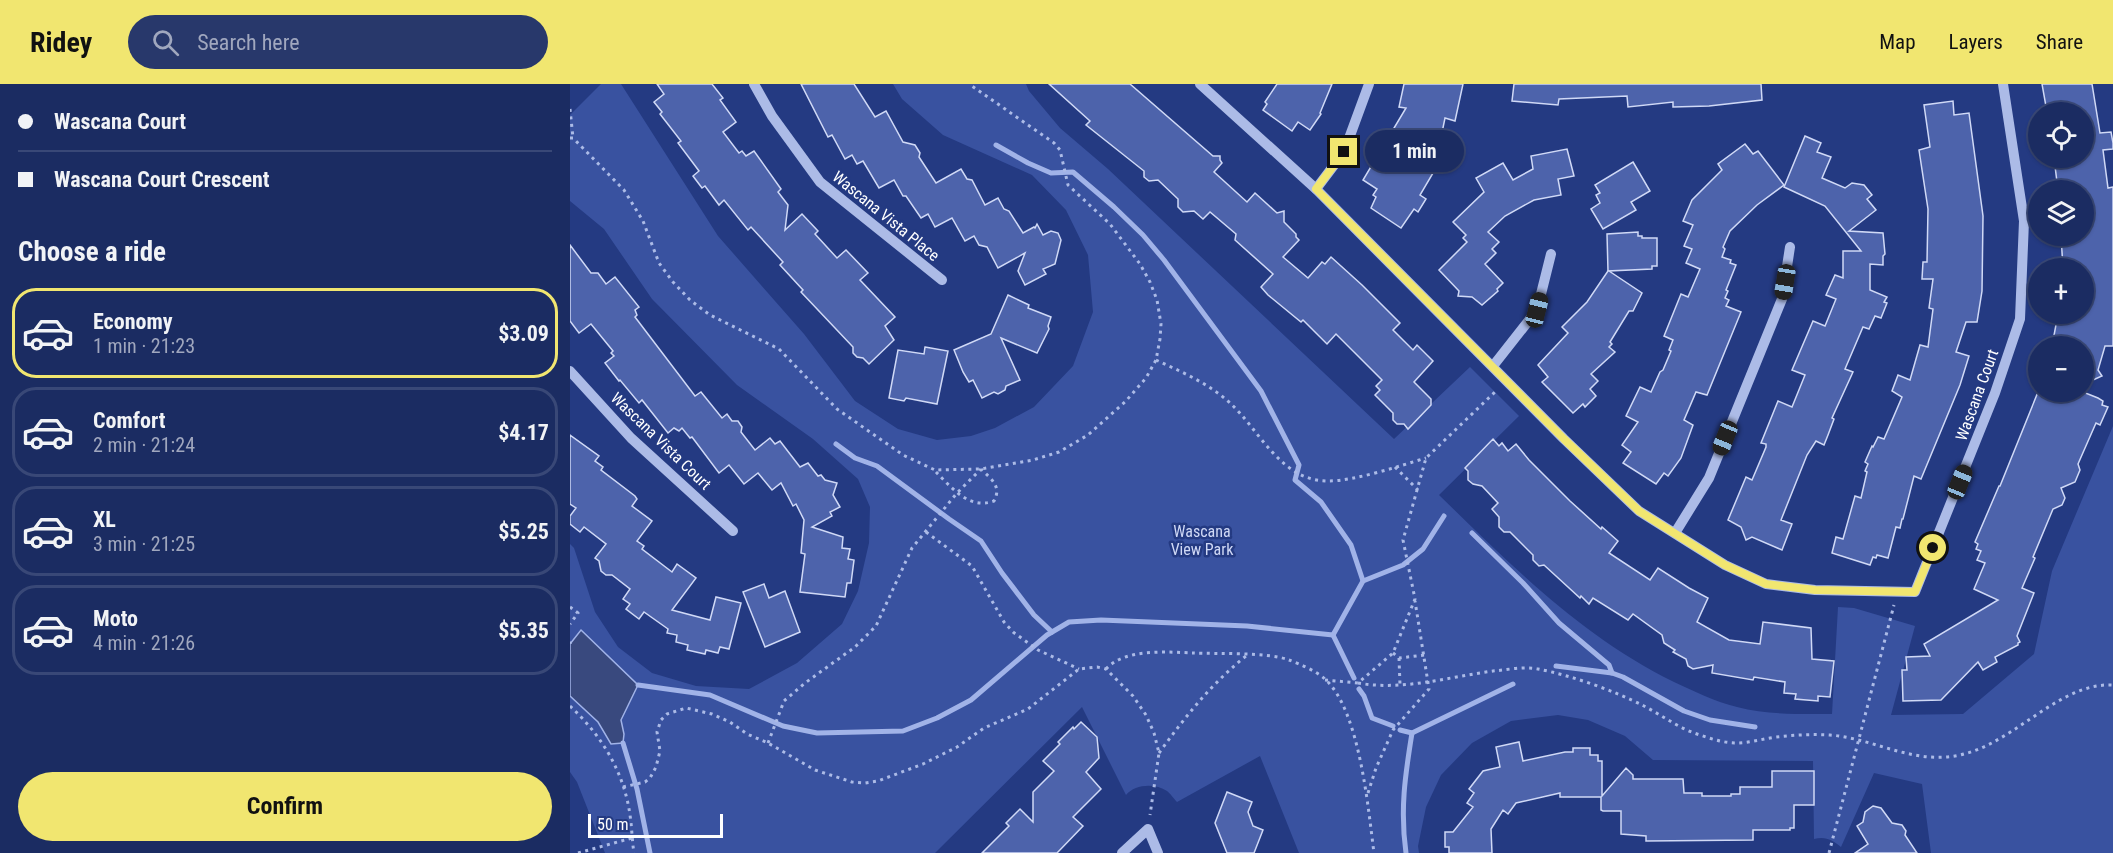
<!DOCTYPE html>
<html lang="en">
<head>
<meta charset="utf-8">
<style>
	:root { --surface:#1b2c62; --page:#28386b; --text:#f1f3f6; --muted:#a0a7be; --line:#394877; --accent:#f1e670 }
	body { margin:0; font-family:"Roboto Condensed",sans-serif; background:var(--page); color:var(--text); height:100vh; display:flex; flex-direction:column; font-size:22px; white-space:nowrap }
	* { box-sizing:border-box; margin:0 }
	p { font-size:20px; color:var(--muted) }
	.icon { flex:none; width:33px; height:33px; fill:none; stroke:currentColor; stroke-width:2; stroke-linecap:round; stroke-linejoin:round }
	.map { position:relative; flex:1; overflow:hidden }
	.side { display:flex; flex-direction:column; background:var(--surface); width:570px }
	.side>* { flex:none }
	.banner { display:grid; align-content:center; height:132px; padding:0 18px; background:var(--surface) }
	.controls { position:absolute; left:1458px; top:18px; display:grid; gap:12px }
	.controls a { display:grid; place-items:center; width:66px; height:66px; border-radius:50%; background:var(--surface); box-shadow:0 2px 4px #0004,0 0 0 2px var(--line); font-size:30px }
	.scale { position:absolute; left:18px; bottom:15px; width:135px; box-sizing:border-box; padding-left:6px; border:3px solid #fff; border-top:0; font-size:16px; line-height:21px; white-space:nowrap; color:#fff; -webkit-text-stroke:4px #243a82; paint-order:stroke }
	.end { position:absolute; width:27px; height:27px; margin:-14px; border:8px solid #f1e670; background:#111; box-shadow:0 0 0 3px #111 }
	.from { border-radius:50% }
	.bubble { position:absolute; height:42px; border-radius:21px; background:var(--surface); box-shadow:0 2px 4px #0004,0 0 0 2px var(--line); font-size:20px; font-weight:700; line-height:42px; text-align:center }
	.car { position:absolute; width:18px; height:36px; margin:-18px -9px; border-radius:8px; box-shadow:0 0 4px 2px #0007; background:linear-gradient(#222 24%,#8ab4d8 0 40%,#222 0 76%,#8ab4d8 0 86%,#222 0) }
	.banner b { display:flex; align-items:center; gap:21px; height:57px; font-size:22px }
	.banner b+b { border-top:2px solid var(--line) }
	.banner i { width:15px; height:15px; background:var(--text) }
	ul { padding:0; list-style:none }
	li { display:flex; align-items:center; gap:18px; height:90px; margin:0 12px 9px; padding:0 6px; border:3px solid var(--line); border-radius:24px }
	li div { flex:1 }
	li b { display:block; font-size:22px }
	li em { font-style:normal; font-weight:700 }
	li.selected { border-color:var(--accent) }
	li>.icon { width:54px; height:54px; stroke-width:1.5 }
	h2 { padding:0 18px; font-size:27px; line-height:72px }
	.action { display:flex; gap:12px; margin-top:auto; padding:12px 18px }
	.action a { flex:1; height:69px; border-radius:36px; background:var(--accent); color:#111; font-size:24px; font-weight:700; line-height:69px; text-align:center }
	header { display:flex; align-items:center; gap:36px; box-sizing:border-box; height:84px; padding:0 30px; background:var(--accent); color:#111 }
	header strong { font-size:28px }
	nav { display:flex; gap:33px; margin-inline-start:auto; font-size:21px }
	.search { width:420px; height:54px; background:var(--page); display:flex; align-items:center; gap:15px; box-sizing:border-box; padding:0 21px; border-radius:33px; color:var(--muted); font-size:22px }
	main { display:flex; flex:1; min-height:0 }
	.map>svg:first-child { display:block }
</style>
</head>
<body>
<header>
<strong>Ridey</strong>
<div class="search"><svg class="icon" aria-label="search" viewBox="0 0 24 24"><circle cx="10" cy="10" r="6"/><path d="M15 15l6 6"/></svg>Search here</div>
<nav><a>Map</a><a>Layers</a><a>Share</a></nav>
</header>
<main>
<section class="side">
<div class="banner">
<b><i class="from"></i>Wascana Court</b>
<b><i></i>Wascana Court Crescent</b>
</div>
<h2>Choose a ride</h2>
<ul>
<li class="selected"><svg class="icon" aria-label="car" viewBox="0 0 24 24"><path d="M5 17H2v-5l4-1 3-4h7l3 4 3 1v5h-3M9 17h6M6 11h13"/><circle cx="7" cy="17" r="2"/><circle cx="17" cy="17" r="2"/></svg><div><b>Economy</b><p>1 min · 21:23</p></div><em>$3.09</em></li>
<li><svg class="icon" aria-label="car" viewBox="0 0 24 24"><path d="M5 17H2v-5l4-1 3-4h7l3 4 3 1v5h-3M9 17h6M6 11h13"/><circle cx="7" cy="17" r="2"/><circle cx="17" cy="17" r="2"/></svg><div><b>Comfort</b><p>2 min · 21:24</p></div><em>$4.17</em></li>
<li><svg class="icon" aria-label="car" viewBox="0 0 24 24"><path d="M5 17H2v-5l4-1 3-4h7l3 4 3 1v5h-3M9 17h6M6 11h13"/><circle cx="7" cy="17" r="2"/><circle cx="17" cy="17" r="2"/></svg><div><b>XL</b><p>3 min · 21:25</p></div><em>$5.25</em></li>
<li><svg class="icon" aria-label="car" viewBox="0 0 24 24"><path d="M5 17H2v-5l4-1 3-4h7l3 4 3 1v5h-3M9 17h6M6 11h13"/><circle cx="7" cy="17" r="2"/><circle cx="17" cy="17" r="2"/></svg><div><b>Moto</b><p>4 min · 21:26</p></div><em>$5.35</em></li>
</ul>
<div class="action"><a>Confirm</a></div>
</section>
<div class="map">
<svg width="1543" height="769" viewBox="0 0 1543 769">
	<rect width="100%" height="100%" fill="#243a82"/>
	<path fill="#3952a0" d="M31,0h20l97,152 86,98 51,67 43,28 39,11 34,-4 24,-8 39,-21 39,-41 20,-54 -5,-57 -22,-45 -34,-35 -89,-40 -41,-36 -9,-15h133l3,7 31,37 48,41 286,270 76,-72 49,49 -80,79c72,70 143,142 235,187 20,9 41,20 63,25 31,8 63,7 95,7l6,-107 16,1 61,18 -24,89 72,-1 71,-60 18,-83 61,-145v427h-182l-9,-69 -48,-11 -33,74c-9,-7 -15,-11 -27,-8l-1,-78 -160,-1 -28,-24 -37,-16 -30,-5 -47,6 -39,22 -31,32 -15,32 -8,39 1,7h-120l-39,-97 -83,46c-3,-3 -7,-9 -10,-11 -12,-8 -32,-7 -41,4l-44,-88 -147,146h-330l-28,-71 -7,-10v-228l4,4 21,64 23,35 34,26 44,13 53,3 48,-26 45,-39 16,-33 11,-48 1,-36 -12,-28 -45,-40 -76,-54 -85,-86 -48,-70 -34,-28v-86z"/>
	<path fill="#39497e" stroke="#a1b3e8" stroke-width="1.5" d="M11,546l57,55 -17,35 3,14 -1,9 -12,1 -13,-22 -28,-26v-52z"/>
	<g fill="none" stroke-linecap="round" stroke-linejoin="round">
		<g stroke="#a1b3e8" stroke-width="5">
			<path d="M426,61l32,18 23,10 22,-1 41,35 29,28 21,25 97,131 38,74 -4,15 26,22 30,43 12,36 -30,54"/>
			<path d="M266,360l19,14 22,8 72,53 32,22 21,32 32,42 18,17"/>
			<path d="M902,449l51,50 36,40 50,42 3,8"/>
			<path d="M793,497l40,-16 20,-16 21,-33"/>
			<path d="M763,551l21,43"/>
			<path d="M986,582l56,7 11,4 61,34 26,9 45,7"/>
			<path d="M68,601l72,10 73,31 34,7 86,-2 34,-13 34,-18 76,-65 22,-13 32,-2 146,6 86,9"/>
			<path d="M789,605l5,7 8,22 21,8"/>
			<path d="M830,646l12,3c-7,43 -12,77 -6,120"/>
			<path d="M842,649l101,-49"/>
			<path d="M53,659l14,46 13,64"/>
		</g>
	</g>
	<g fill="#4d63ab" stroke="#d0d9f6" stroke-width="1.5">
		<path d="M87,0h55l11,14 -3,2 16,22 -13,10 16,21 3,-2 4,5 8,-5 27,38 -3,3 10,13 -3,25 17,-16 16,17 -3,3 22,24 9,-8 22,23 -8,7 35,37 -10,9 9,14 -25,24 -6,-6 -6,-1 -4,-4v-6l-52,-55 2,-2 -23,-25 3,-3 -32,-35 -3,3 -24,-30 -5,5 -14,-19 -3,2 -9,-12 6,-5 -21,-28 3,-2 -21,-27 2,-2 -8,-10 10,-8z"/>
		<path d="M231,0h53l21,33 11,-6 17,31 12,3 5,8 -1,4 17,26 25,-14 6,10 5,1 13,25 13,-7 6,11 5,2 14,22 11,-6 1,1 2,-4 6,11 8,-4 7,2 3,7 -6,24 -12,5 3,5 -21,11 -7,-14 7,-18 -27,15 -11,-21 -8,-2 -5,-9 -9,5 -13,-23 -17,9 -7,-13 -7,4 -15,-22h-3l-9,-16 -15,8 -16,-27 -6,3 -5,-9 -7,4 -13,-24 -4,2z"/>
		<path d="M479,0h81l83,72h7v4l2,3 -8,9 33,30 8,-9 22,20 7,-2v11l12,12v3l3,3 -16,17 25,21 14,-16 3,2 6,-7 31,28 38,38 -7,7 20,20 4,-5 16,16 -19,21 17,17v6l-23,24 -4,-5h-7l-4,-4v-7l-18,-18 5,-5 -4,-4 6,-6 -46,-46 -9,10 -24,-24 -2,2 -33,-27 -7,-8 12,-13 -38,-34 1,-6 -26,-22 -7,7 -9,-8 -11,1 -5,-5v-8l-20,-19 -9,1 -5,-4v-6l-58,-46 4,-4z"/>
		<path d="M707,0h55l-12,29 1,1 -11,16 -12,-8 -6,9 -29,-21 4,-6 -2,-2z"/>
		<path d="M834,0h59l-8,37 -10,-3 -6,29 7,4 -26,44 6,4 -8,13 -4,-3 -13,19 -30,-20 5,-11 -3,-2 4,-6 -14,-9 43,-72 -7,-1z"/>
		<path d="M944,0h247l1,16 -53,6 -36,1v-5l-45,5 -1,-11 -68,3 -1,6 -46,-4z"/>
		<path d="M1472,0h50l8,49 11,-1 2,11v6l-10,1 5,38 5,-1v159h-8l-7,24 4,6 -18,8v-38h-32l6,-32h26v-46h-21l-2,-32h23v-46h-26l-4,-32h30v-46h-37z"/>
		<path d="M1383,17l1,14 15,-2 14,103 -1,75 -5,31h-11l-10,30 13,4 -9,29 -39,94 -7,-3 -11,43h-1l-2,9 -4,-1 -8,31 -11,-3 -1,3 -3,-1 -3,8 -38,-12 4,-16 7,2 12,-43 6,2 6,-26 -2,-1 3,-7 -3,-2 7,-16 1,1 5,-10 6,2 18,-42 -10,-6 6,-16 12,5 10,-35 8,2 5,-38 -4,-1 4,-29h-11l1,-17h4l1,-53 -9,-59 11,-3 -6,-42z"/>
		<path d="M1235,52l16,7 -4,9 14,5 -9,21 23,10 7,-5 12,2 8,10 -5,4 9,11 -27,21 34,2 2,21 -2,2v9l-13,-1v26l17,7 -3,5 3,1 -6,15 -6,-2 -6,13 -6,-2 -18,42 8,3 -21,46 2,1 -6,16 -4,10 -8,-4 -9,14 -26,65 11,4 -10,26 -30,-13 -6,3 -5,-13 -13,-7 18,-43 6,3 14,-33v-3l-5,-1 17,-42 14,6 13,-32 -13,-5 21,-49 12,5 11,-27 -10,-4 9,-20 8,3v-27h18l-36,-45 -41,-19z"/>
		<path d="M1175,60l8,10 5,-3 26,34 -27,20 -27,26 -7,16 2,2 -3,8 9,3 -1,3 6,2 -10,25 2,1 -3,7 4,2 -3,6 15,6 -34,83 -11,-3 -12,28 9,5 -12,33 -13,18 -4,-3 -8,11 -33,-21 8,-11 -9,-7 16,-23 -12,-6 14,-29 11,5 9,-20 3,-2 8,-19 -2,-1 4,-10 -9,-4 17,-42 7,3 12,-28 -14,-6 6,-14 -8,-3 9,-21 -10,-4 9,-21 30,-30 -4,-6z"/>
		<path d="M997,65l7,27 -16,3 3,16 -27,5 -29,16 -17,16 11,10 -7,7 4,4 -11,11 18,19 -6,6 1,2 -16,14 -10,-8 -14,-1 1,-5 -20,-21 28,-28 -4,-4 3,-3 -13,-13 31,-30 -8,-14 27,-15 10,17 20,-11 -2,-13z"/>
		<path d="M1063,78l17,29 -19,11 5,8 -33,19 -12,-20 9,-6 -4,-8 4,-2 -5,-8z"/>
		<path d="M1068,148v4h4v2h15v28h-5v3l-43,2 33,22 -9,18h-4l-19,31 2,2 -3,3 6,5 -24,22 7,7 -8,8 6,7 -11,11 -2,-3 -10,9 -31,-31 6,-5 -10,-12 30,-32 -6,-6 25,-25 21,-31 -1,-37z"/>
		<path d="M0,161l21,28h7l8,11 9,-7 24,30 -4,3 2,5 -2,2 60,79 6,-4 21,26 5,-4 5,7h6l4,6 -1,5 14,18 15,-12 5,6 5,-3 20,26 8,-4 10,13 3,-1 4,5 12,3 -4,12 7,12 -10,5 2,4 -20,11 31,10 -1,11 8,1 -2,10 6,1 -3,23h-4l-2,14 -45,-5 5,-38 -4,-1 3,-33 -8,-16 -3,2 -12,-23 -9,7 -14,-17 -14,11 -15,-19 -10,8 -27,-36 -2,1 -8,-10 -3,3 -5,-3 -6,5 -26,-33 -3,3 -19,-23 -1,1 -14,-18 9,-7 -3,-3 2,-2 -22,-27 -12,9 -9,-12z"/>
		<path d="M438,211l21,10 -1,3 23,9 -3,9 1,3 -12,24 -36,-15 19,42 -14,6 -1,4 -7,4 -4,-2 -12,6 -9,-18 -4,2 -6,-10 -9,-22 37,-16z"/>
		<path d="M355,263l23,4 -11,53 -31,-6 -2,3 -15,-3 9,-48 26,4z"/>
		<path d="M1468,308h45l15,6 5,3 -1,4 6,2 -8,18 -4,-2 -18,41 2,6 -5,12 -14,6 4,10 -3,7 -9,4 -20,48 2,1 -13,30 12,5 -17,43 3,6 -2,1v2l-23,12 2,5 -14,8 -5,-8 -37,38 -38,1 -1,-31h5l-1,-13 24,-1 -6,-12 74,-44 -24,-11 11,-26 -8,-3 4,-9 -5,-2 2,-5 -3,-2 24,-56h1z"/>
		<path d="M0,351l29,21 -4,5 8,6 -2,3 34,26 2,3 -5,7 20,15 -15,20 7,5 -2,3 30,23 5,-8 19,14 -24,32 38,10 6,-23 25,6 -12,46 -9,-2 -2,6 -12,-3 -1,4 -18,-4 1,-5 -12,-3 1,-7 -10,-2 1,-4 -24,-17 -5,7 -13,-10 4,-5 -7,-5 7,-10 -18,-14h-6l-5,-4 -2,-10 -4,-3 11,-14 -22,-17 -4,5 -10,-8v-8l6,-8 -6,-4z"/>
		<path d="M923,355l6,7 3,-3 6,8 8,-7 13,16 41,41 31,28 1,-2 16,14 -9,12 41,27 8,-12 31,20 19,10 -11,24 32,18 31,4 3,-22 48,6 1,31 22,2 -4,36 -12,-1v5l-23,-2 1,-5 -12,-1 1,-11 -31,-5 -1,3 -41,-7 1,-8 -20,4 -5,-3 -2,-7 -13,-7 2,-2 -11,-7 -2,-8 -29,-21 -5,6 -35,-22 -4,6 -8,-8 -1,2 -36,-33 -5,1 -6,-6v-5l-23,-23h-6l-5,-5v-10l-7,-8 6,-6 -16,-17 -9,-2 -5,-4v-9l-3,-3z"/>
		<path d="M194,500l5,14 16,-7 15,41 -35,15 -22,-55z"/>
		<path d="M511,638l16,15 2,21 -13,14 15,17 -28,28 10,9 -26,27h-75l27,-27 -3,-3 14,-14 13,13v-30l21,-21 -11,-10 17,-17 -2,-2 15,-15 1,2z"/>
		<path d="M949,658l4,19 42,-9h8v-4h17v7h8v6h4v35l24,-28 7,7v4h50l1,14h18v3h29v-2h9v-7h32v-16h42v34h-20v23h-4v2h-37v10l-107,1v-5l-25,-2v-23h-18l-2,-1v-13h-41v-4l-44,10 -8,11 -5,-4 -12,19 1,24h-43v-6h-4v-15h8l20,-25 -6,-4 7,-10 -5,-4 14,-18 17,-4 -4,-20z"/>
		<path d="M657,708l25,10 -4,10 5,14 10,4 -9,23h-27l-12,-30z"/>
		<path d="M1303,722l8,2 11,15 10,2 4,6 -1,4 12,18h-62l13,-9 -11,-18 6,-4 2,-10z"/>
	</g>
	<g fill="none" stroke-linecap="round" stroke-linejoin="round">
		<g stroke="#acbbe7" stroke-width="3" stroke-dasharray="3 4.5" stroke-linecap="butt">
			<path d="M0,25l3,29"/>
			<path d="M0,54h3l51,52 19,31 16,42 14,19 17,18 20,15 69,34 58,60 66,46 32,15 46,-1 52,-9 26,-8 29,-17 37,-33 21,-24 10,-18 4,-21 1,-15 -4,-24 -7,-18 -10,-18 -30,-40 -42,-39 -8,-35 -6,-7 -85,-59"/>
			<path d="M586,276c26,12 54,24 75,44 29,27 50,77 97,77 27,0 71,-15 98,-23"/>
			<path d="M825,383l23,23"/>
			<path d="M366,388c16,16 33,38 58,29 8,-15 -3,-22 -13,-32"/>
			<path d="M356,448l46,34 32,56 9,10 25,18 41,19"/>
			<path d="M0,523l8,6 -8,11"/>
			<path d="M0,559l1,-1"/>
			<path d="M823,569l6,5 26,-3"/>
			<path d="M829,574l1,27"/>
			<path d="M536,585c19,-21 62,-17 87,-16 25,1 75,-1 96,7 11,4 27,11 36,19 35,32 43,129 49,174"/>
			<path d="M755,596l33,3 35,-30 22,-54 -12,-59 23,-82 70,-67"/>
			<path d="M788,599c45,8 90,-6 135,-12 14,-1 30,-5 45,-2 32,6 77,22 106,37 19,10 36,23 56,29 12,4 24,8 36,8 13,0 26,-4 40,-6 18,-2 36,-3 54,-2 39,3 76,25 115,22 63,-3 109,-75 168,-72"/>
			<path d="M0,622c32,30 54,66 60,109 2,13 2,26 4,38"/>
			<path d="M198,659l16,-42 21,-18 50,-36 21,-21 36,-78 45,-55 24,-24"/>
			<path d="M589,669c26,-36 52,-69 87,-97"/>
			<path d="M53,703l22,-5 5,-4 6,-11 4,-16 -3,-19 4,-12 6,-6 19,-6 26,6 18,8 17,12 21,9 47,27 37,12 13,1 13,-2 45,-17 34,-17 27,-19 44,-19 51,-40 18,-2 9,2 27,27 13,19 8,18 5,20 -9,62"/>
			<path d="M798,709l8,-25 17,-38 36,-41 -14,-88"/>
			<path d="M8,769l54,-15"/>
			<path d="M1259,769l65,-248"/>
		</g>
		<g stroke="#acbbe7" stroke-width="10">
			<path d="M184,0l18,32 48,66 122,98"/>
			<path d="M630,0l116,105 248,250 75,72 86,54 41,19 49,6 100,2 80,-199 25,-74 4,-98 -21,-137"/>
			<path d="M746,105l28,-37 25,-68"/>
			<path d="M923,282l44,-56 14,-56"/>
			<path d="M0,287l61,67 102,93"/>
			<path d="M1105,449l34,-55 73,-179 8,-52"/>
			<path d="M552,769l26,-24 10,24"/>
		</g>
	</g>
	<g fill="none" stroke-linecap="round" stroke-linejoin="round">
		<path stroke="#f1e670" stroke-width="8" d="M774,68l-28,37 248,250 75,72 86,54 41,19 49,6 100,2 18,-44"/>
	</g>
	<g text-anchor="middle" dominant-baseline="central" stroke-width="5" stroke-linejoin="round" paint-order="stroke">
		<g font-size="16" fill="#fff" stroke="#243a82">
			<text transform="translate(316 132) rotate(39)">Wascana Vista Place</text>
			<text transform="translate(1407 311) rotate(-70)">Wascana Court</text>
			<text transform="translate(91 357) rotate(44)">Wascana Vista Court</text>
		</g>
		<g font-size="16" fill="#d0d9f6" stroke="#243a82">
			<text x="632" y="447">Wascana<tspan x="632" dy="18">View Park</tspan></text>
		</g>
	</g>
</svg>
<div class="controls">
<a><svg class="icon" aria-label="locate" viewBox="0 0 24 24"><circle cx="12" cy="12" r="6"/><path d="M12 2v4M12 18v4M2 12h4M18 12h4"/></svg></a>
<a><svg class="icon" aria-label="layers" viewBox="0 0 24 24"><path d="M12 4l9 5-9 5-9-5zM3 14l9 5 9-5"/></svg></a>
<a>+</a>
<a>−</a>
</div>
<div class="scale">50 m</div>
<i class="end from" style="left:1363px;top:464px"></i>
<i class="end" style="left:774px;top:68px"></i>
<div class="bubble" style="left:795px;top:46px;width:99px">1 min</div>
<i class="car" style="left:1215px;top:198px;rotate:189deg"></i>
<i class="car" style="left:967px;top:226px;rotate:14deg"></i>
<i class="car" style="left:1155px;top:354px;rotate:202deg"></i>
<i class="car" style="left:1390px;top:398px;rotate:22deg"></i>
</div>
</main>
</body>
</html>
